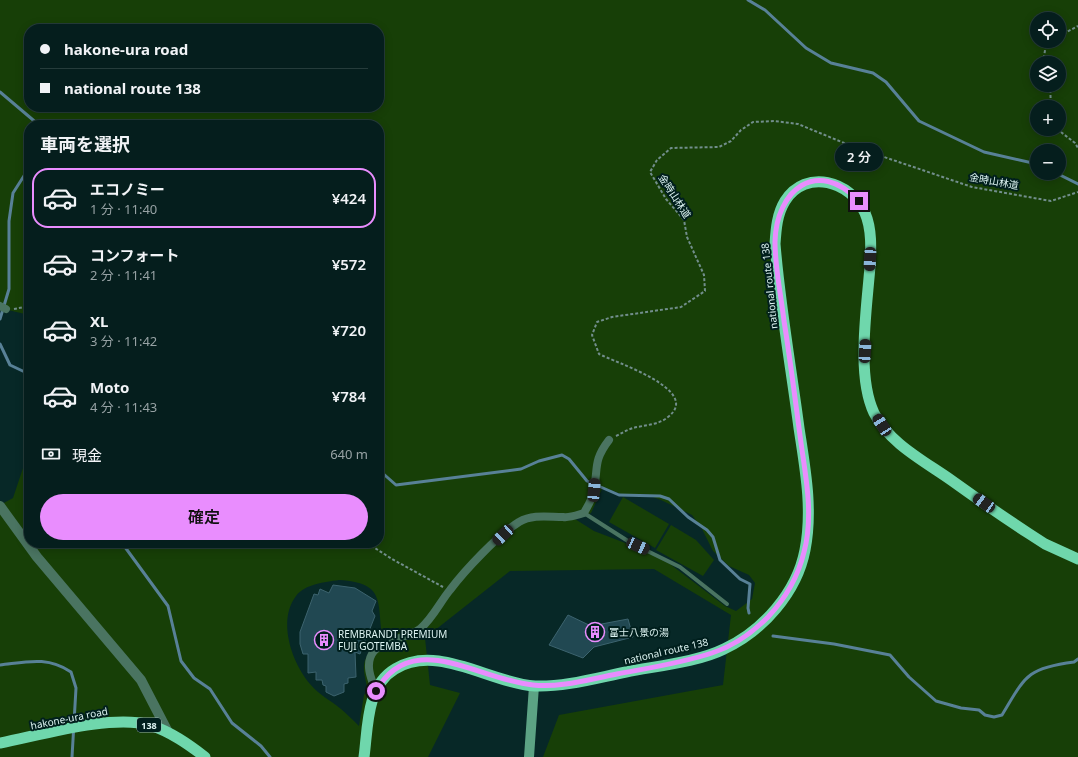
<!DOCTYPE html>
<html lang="ja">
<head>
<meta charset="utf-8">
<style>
	:root { --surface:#051e1d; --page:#0e2726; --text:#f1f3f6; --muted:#97a2a4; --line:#263c3b; --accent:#e98dfe }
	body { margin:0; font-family:"Noto Sans","Noto Sans JP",sans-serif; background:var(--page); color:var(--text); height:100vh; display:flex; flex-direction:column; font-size:15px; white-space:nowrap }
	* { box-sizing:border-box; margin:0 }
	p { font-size:13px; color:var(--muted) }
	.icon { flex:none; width:22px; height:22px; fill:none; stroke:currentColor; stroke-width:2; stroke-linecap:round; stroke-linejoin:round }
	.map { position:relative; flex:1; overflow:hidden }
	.panel { position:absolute; left:24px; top:120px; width:360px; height:428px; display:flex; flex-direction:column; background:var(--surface); border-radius:16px; box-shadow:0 2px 10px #0003,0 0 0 1px var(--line) }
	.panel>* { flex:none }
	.banner { position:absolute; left:24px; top:24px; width:360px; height:88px; border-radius:16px; box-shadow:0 2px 10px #0003,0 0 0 1px var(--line); display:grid; align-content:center; height:88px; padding:0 16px; background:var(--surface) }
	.buttons { position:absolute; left:1030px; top:12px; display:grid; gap:8px }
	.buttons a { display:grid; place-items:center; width:36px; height:36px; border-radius:50%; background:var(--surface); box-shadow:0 2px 10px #0003,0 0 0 1px var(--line); font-size:20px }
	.end { position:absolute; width:18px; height:18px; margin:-9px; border:5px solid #e98dfe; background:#111; box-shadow:0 0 0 2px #111 }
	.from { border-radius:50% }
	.bubble { position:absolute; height:28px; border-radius:14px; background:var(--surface); box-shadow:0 2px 10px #0003,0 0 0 1px var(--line); font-size:13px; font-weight:600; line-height:28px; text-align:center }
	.car { position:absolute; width:12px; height:24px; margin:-12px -6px; border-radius:5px; box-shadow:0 0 3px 1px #0007; background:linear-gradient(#222 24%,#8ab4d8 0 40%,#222 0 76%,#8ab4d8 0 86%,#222 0) }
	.banner b { display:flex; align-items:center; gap:14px; height:38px; font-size:15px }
	.banner b+b { border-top:1px solid var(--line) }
	.banner i { width:10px; height:10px; background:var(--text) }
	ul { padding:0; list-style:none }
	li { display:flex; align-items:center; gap:12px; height:60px; margin:0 8px 6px; padding:0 8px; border:2px solid transparent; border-radius:16px }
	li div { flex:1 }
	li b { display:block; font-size:15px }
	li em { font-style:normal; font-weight:600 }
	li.current { border-color:var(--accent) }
	li>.icon { width:36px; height:36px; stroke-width:1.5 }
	h2 { padding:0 16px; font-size:18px; line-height:48px }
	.pay { display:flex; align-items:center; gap:10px; height:44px; padding:0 16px; font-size:15px }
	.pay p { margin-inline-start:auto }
	.cta { display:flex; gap:8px; margin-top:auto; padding:8px 16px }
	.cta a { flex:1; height:46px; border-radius:24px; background:var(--accent); color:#111; font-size:16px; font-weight:600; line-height:46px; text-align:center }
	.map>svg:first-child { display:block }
</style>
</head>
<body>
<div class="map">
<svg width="1078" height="757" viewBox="0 0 1078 757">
	<rect width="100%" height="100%" fill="#072827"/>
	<g fill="#173f07" fill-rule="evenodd">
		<path d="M0,0h1078v757h-535l16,-42 164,-30 8,-70 -77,-46 -144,2 -85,67 5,47 30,8 -32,64h-428v-252l13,-7 16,-48v93h350v-418h-350v190l-29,-7zM1037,19h22v22h-22zM29,29h350v78h-350zM1037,63h22v22h-22zM1037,107h22v22h-22zM1037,151h22v22h-22zM603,487l21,8 21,-1 16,6 31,15 10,14 11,22 16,15 20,9 6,8 -3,16 -16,12 -11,-5 -55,-42 -37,-18 -39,-15 -19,-12 16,-6zM339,580c49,3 37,24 44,60 -22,18 -22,23 -15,50l-4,5 -5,31c-6,-6 -12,-12 -18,-17 -11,-9 -22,-14 -31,-25 -18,-21 -33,-63 -14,-88 9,-12 29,-14 43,-16z"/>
		<path d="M623,497l46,27 -14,24 -46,-26z"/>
		<path d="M671,525l25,15 18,20 -11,16 -47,-26z"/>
	</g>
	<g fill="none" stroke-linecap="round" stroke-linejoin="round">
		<g stroke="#588197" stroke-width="3">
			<path d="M748,0l17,10 41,38 25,15 42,10 13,9 33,39 65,31 53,12"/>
			<path d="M0,92l39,33"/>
			<path d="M1056,173l22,11"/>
			<path d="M0,319l9,-30v-68l4,-28 16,-25"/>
			<path d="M0,344l10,21 19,9"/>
			<path d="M379,470l17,15 125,-16 18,-8 23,-6 7,4 18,22 32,14 41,1 9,3 19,18 19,13 6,7 7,23 20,19 10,5 -2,24 1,5"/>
			<path d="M122,543l46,63 13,55 13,17 16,11 22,34 29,23 9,11"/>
			<path d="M773,636l61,8 56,11 19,22 27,24 25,7 18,2 6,5 9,2 8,-2c23,-38 24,-47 72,-53l4,-3"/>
			<path d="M0,665c27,-3 47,-9 71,7l5,16 -4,69"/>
		</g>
	</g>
	<g fill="#214852" stroke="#3c636e">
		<path d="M333,585l22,3 21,13 -4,10 3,5 -15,38 -5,-2 1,25 -8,1v5l-4,1v8l-10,4 -8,-4v-6l-3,-1 -1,-5h-6v-8l-8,1v-19h-5l-3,-10v-12l14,-38 4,1 2,-6 9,4z"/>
		<path d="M568,615l23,11 37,-7 5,18 -39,10 -11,11 -34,-13z"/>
	</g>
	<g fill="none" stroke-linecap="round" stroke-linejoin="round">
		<g stroke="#728e8c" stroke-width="2" stroke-dasharray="3 2" stroke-linecap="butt">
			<path d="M1059,36l19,-10"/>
			<path d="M1043,63l3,-19 4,-3"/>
			<path d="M1050,85l1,22"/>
			<path d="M1057,129l18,14 3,5"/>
			<path d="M14,309l15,-3"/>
			<path d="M616,436c6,-3 11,-6 17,-8 11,-3 26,-3 35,-11 35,-27 -54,-55 -69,-63l-7,-19 5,-13 15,-5 69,-10 24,-16 -1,-16 -17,-38 -3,-17 -18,-21 -16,-27 7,-12 14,-12 48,-1 12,-6 10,-11 12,-8 21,-1 24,3 51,21 123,42 79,14 27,-9"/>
			<path d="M367,543l25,16 51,28"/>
		</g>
		<path stroke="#4a7461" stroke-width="4" d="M584,513l47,30 49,24 47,37"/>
		<g stroke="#4a7461" stroke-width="8">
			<path d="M0,306l6,3"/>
			<path d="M376,691c-5,-12 -12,-28 -2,-40 12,-13 33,-12 46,-22 13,-11 20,-27 30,-39 15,-20 48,-55 69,-68 14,-8 29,-5 44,-5 7,1 14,-2 21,-4 3,-6 8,-13 9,-20 6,-24 -1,-31 16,-53"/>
		</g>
		<path stroke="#4a7461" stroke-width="10" d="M0,506l37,51 104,123 27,52"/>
		<path stroke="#5ca384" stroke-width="10" d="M529,757l5,-71"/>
		<g stroke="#6fd7ac" stroke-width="11">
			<path d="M0,743c41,-8 111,-29 150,-18 21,7 38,19 55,32"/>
			<path d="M364,757c4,-29 2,-71 31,-88 42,-26 95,14 140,17 30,1 61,-8 91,-14 30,-6 72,-10 98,-23 39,-18 73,-57 81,-99 8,-41 0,-82 -6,-122 -8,-61 -19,-122 -24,-184 1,-15 2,-30 10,-43 21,-33 66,-20 80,12 7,16 6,36 5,53 -3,42 -14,109 4,147 15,30 50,48 77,67 25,18 51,36 77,53l17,11 33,15"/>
		</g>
	</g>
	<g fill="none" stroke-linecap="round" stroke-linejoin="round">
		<path stroke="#e98dfe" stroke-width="5" d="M376,691c10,-17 23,-29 45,-31 33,-3 77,22 112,25 28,3 57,-6 84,-11 32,-6 65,-11 95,-21 22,-7 40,-20 56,-36 17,-18 30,-40 36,-65 9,-33 3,-69 -2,-102 -6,-43 -11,-86 -18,-129 -3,-26 -9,-53 -9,-79 1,-52 42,-85 84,-41"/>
	</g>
	<defs>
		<g id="building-ring" transform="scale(1)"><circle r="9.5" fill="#001f1d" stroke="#e98dfe" stroke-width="1.5"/><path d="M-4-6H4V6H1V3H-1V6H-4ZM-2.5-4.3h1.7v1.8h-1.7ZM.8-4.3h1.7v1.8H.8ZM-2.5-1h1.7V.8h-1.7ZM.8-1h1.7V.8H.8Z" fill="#e98dfe"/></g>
	</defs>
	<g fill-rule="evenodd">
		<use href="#building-ring" x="595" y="632"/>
		<use href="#building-ring" x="324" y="640"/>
	</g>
	<g text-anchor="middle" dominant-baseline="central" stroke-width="4" stroke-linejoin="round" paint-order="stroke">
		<rect fill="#001f1d" stroke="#9ab3b1" stroke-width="1" x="137" y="718" width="24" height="14" rx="3"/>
		<g font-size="9" font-weight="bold" fill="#dcf3f1">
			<text x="149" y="725">138</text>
		</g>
		<g font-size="10" fill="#dcf3f1" stroke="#001f1d">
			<text transform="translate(994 181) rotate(10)">金時山林道</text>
			<text transform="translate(675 196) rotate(57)">金時山林道</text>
			<text transform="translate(769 286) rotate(-96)">national route 138</text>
			<text transform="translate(666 651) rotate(-13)">national route 138</text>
			<text transform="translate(69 718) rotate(-11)">hakone-ura road</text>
		</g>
		<g font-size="10" fill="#dcf3f1" stroke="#001f1d" text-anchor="start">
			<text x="609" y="632">富士八景の湯</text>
			<text x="338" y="634">REMBRANDT PREMIUM<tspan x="338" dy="12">FUJI GOTEMBA</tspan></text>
		</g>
	</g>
</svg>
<div class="buttons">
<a><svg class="icon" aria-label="locate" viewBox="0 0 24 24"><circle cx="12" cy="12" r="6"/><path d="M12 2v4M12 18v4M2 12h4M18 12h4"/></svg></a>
<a><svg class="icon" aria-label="layers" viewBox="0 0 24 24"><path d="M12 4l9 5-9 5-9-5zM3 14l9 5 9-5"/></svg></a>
<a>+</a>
<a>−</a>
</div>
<i class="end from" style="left:376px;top:691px"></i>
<i class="end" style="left:859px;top:201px"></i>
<div class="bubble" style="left:835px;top:143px;width:48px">2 分</div>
<i class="car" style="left:870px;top:259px;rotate:183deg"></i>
<i class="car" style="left:865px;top:351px;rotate:3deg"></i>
<i class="car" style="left:882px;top:425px;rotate:327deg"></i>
<i class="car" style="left:594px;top:490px;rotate:5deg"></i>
<i class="car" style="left:984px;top:503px;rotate:305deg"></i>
<i class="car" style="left:503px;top:535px;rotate:227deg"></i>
<i class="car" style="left:638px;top:546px;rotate:114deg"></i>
<div class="banner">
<b><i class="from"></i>hakone-ura road</b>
<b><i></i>national route 138</b>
</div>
<section class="panel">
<h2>車両を選択</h2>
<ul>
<li class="current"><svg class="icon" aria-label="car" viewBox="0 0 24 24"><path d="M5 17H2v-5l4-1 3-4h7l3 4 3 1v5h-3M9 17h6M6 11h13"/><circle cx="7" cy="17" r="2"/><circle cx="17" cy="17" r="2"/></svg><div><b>エコノミー</b><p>1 分 · 11:40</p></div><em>¥424</em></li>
<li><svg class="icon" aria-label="car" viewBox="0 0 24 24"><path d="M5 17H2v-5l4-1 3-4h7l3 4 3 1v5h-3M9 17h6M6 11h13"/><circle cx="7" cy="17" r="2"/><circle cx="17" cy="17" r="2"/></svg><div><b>コンフォート</b><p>2 分 · 11:41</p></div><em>¥572</em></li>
<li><svg class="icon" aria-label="car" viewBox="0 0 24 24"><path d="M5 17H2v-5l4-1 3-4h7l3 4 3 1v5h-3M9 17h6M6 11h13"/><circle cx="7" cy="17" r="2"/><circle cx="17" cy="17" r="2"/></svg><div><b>XL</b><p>3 分 · 11:42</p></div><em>¥720</em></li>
<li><svg class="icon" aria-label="car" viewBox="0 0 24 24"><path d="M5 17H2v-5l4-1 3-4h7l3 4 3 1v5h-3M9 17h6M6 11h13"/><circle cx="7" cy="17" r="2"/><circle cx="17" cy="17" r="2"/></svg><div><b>Moto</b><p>4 分 · 11:43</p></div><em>¥784</em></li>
</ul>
<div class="pay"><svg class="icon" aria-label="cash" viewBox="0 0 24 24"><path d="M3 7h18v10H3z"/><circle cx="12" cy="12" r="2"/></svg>現金<p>640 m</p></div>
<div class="cta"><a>確定</a></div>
</section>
</div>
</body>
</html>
